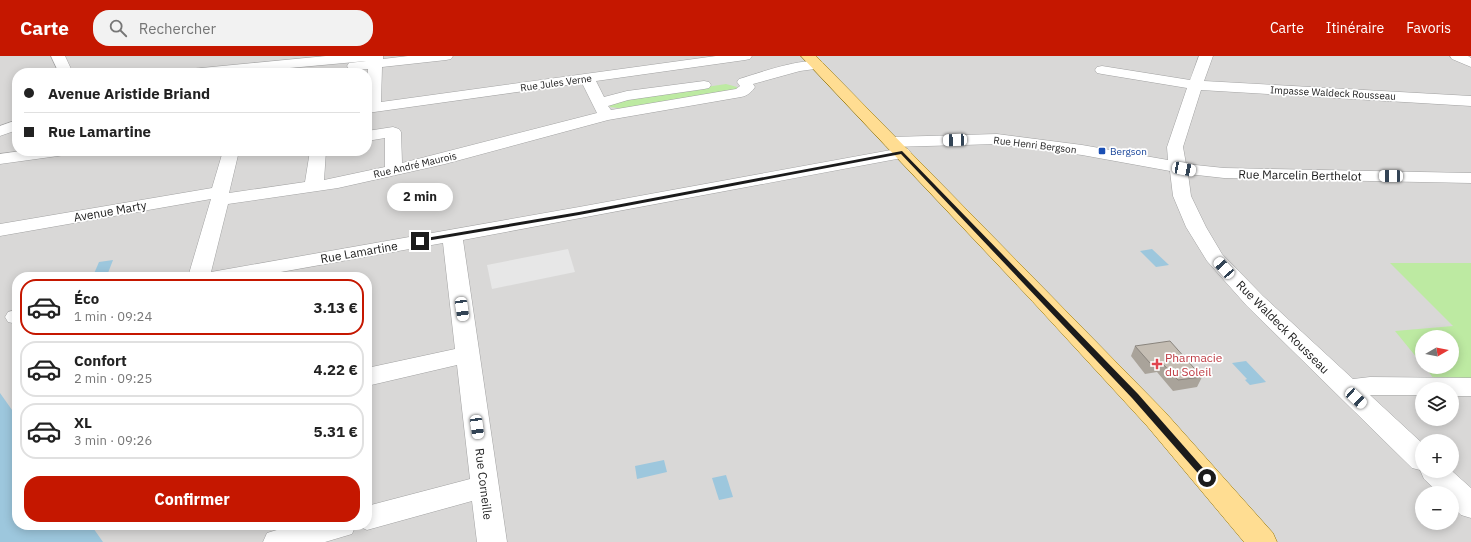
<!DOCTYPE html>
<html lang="fr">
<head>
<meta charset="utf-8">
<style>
	:root { --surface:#fff; --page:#f2f2f2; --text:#222; --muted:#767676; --line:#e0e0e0; --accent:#c51700 }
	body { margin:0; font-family:"IBM Plex Sans",sans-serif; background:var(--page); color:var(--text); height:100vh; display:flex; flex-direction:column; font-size:15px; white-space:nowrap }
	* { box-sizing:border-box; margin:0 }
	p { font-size:13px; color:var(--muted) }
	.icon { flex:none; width:22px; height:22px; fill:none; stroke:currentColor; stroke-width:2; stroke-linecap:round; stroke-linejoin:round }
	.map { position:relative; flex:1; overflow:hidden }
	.drawer { position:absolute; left:12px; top:216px; width:360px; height:258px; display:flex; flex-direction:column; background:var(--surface); border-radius:16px; box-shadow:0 2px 10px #0003 }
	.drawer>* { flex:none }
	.banner { position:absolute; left:12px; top:12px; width:360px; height:88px; border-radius:16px; box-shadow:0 2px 10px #0003; display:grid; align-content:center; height:88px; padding:0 12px; background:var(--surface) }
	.needle { width:26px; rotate:81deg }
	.fabs { position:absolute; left:1415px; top:274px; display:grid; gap:8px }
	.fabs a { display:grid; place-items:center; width:44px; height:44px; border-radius:50%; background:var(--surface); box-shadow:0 2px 10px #0003; font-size:20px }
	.end { position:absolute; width:18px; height:18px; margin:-9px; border:5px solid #1b1b1b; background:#fff; box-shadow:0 0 0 2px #fff }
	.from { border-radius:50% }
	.bubble { position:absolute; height:28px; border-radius:14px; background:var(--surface); box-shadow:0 2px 10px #0003; font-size:13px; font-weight:700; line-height:28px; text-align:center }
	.car { position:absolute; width:12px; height:24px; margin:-12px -6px; border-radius:5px; box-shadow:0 0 3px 1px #0007; background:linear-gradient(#fff 24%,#345 0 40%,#fff 0 76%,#345 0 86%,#fff 0) }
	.banner b { display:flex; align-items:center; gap:14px; height:38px; font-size:15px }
	.banner b+b { border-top:1px solid var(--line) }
	.banner i { width:10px; height:10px; background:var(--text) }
	ul { padding:7px 0 0; list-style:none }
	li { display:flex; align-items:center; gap:12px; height:56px; margin:0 8px 6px; padding:0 4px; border:2px solid var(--line); border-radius:16px }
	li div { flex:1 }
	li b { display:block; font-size:15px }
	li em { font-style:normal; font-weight:700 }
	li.on { border-color:var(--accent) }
	li>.icon { width:36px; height:36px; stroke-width:1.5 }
	.action { display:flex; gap:8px; margin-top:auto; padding:8px 12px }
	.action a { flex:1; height:46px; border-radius:16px; background:var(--accent); color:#fff; font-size:16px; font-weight:700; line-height:46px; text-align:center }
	header { display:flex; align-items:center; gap:24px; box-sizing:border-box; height:56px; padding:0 20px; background:var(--accent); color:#fff }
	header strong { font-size:19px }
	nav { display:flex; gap:22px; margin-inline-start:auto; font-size:14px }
	.search { width:280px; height:36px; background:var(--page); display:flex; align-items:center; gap:10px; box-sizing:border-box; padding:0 14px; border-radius:16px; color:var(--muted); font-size:15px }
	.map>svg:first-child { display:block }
</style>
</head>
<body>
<header>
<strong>Carte</strong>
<div class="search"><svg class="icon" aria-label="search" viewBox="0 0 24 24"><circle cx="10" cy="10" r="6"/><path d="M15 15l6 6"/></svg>Rechercher</div>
<nav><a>Carte</a><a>Itinéraire</a><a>Favoris</a></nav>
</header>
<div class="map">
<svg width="1471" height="486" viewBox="0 0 1471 486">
	<rect width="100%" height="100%" fill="#edeadf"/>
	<path fill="#d9d8d7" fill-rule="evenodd" d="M0,0h1471v486h-1416l-7,-17h319v-248h-350v175l-17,-40zM17,17h350v78h-350zM1422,281h30v30h-30zM1422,333h30v30h-30zM1422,385h30v30h-30zM1422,437h30v30h-30z"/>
	<g fill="#bdeaa2">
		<path d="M726,28l11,3v3l-110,19 -17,-2 -1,-3 5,-3z"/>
		<path d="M1390,207h81v116h-37l-9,-12h27v-30h-30v27l-27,-33 58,-5z"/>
	</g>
	<path fill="#e7e7e7" d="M568,193l7,23 -83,17 -5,-24z"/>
	<g fill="#9dc7dd">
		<path d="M1152,193l17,16 -13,2 -16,-16z"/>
		<path d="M113,204l-5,13 -15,3 6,-14z"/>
		<path d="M1246,305l20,21 -16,3 -5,-5 2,-1 -15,-16z"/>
		<path d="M0,337l17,24v108h74l12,17h-103z"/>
		<path d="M664,404l3,12 -30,7 -2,-13z"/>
		<path d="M726,419l7,22 -14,3 -7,-22z"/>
	</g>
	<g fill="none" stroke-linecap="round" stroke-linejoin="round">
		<g stroke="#a2a2a2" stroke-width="1">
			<g id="minor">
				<path d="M51,0h14l8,17h-14z"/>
				<path d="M326,0h57v3l25,-3h45l-2,3 -5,1 -64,7 -1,35 335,-46h36l-2,3 -5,1 -149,21 8,16 23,-6 77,-10 5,1 2,3 -2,3 -5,1 -76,11 -20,6 3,4 125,-21 4,-3 -3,-4 2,-3c20,-6 64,-22 83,-17l2,3 -2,3 -22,3 -47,13 2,3c-3,5 -8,9 -14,10l-133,23 -163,44 -107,24 -110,16 -17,68 368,-65 323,-59 6,1 3,4 -3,4 -6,1 -439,82 44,302h-30l-5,-41 -105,29 -11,-5 -4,9 -27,8h-62l4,-9 26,-8h74v-19l103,-27 -13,-114 -90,21v-18l88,-19 -12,-106 -190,34h-65l23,-78 -211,37v-12l212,-36 11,-37h16l-10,42 76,-11 5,-31h16l-2,29 61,-13v-29l-18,3v-10l26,-4 6,2 2,3 1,31 195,-50 -15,-30 -215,30 1,-44 -14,1 -5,-1 -2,-3 2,-3 17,-2 -130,12h-52l2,-3 5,-1z"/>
				<path d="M1199,0h14l-9,25 267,15v10l-270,-16 -18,57 3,17 38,4 247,5v10l-247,-5 -36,-4 3,22 15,31 16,27 41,42 90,83 17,-2 101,1v18h-19v-7h-30v6h-52l52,48v28h30l19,17v30l-10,-3 -9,-9v-13h-13l-15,-14 -4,-9 -8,-2 -165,-162 -40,-45 -21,-34 -13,-31 -3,-25 -88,-16 -85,-11 -105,3 -6,-1 -2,-4 2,-4 6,-1 105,-3 85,11 86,15 -1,-13 20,-59 -85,-14 -5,-1 -2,-3 2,-3 5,-1 88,14z"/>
				<path d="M1450,0h18l3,2v9l-19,-8z"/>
				<path d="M17,64v10l-17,6v-10z"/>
				<path d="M21,95h45l-2,4 -6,1 -58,8v-10z"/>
				<path d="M16,254l1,14 -9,-2 -3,-5 3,-5z"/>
			</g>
		</g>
		<g stroke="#917200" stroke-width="1">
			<path id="major" d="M801,0h15l349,356 108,121 4,9h-33l-97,-116 -114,-124z"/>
		</g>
		<use href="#minor" fill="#fff" fill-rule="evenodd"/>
		<use href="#major" fill="#ffdd92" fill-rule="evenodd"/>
	</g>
	<path fill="#a9a39a" d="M1135,290l67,31 -5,10 -24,4 -16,-19 -12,2 -14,-18z"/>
	<path fill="#c4bdb3" stroke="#89847d" d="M1170,285l32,36 -24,3 -17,-18 -11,1 -15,-17z"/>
	<path fill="#1b1b1b" d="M902,95l236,243 72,82 1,2 -1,2h-6l-72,-82 -231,-244 -322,61 -159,27 -3,-1 3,-2 159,-27z"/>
	<rect fill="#1a4fb4" stroke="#fff" stroke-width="1.5" x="1098" y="91" width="8" height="8" rx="2"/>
	<path fill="#e0444e" stroke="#fff" stroke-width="1.5" d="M1155 302h4v4h4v4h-4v4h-4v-4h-4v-4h4z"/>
	<g text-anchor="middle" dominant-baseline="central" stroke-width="3.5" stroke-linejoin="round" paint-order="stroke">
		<g font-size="10" fill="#1b1b1b" stroke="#fff">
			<text transform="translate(556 27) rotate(-8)">Rue Jules Verne</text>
			<text transform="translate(1333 37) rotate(3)">Impasse Waldeck Rousseau</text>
			<text transform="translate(1035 89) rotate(7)">Rue Henri Bergson</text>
			<text transform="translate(415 109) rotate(-13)">Rue André Maurois</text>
		</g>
		<g font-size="10" fill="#164399" stroke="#fff" text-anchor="start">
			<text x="1110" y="95">Bergson</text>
		</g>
		<g font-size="12" fill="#1b1b1b" stroke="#fff">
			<text transform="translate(1300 119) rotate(1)">Rue Marcelin Berthelot</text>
			<text transform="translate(110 155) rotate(-10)">Avenue Marty</text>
			<text transform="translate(359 196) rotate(-10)">Rue Lamartine</text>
			<text transform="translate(1283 271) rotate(45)">Rue Waldeck Rousseau</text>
			<text transform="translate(484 428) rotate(83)">Rue Corneille</text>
		</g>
		<g font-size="12" fill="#be3a42" stroke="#fff" text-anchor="start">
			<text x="1165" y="301">Pharmacie<tspan x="1165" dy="14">du Soleil</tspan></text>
		</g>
	</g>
</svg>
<div class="fabs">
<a><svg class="needle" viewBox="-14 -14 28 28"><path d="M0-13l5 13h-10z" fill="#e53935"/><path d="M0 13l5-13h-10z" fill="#767676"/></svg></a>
<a><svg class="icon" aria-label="layers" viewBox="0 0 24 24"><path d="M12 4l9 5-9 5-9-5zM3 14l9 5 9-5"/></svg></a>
<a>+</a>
<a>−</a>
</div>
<i class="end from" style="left:1207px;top:422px"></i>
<i class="end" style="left:420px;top:185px"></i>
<div class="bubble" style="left:387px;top:127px;width:66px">2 min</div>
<i class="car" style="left:955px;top:84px;rotate:268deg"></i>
<i class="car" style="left:1184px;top:113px;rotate:101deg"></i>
<i class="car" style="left:1391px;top:120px;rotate:271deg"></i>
<i class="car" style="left:1224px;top:212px;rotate:318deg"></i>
<i class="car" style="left:462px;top:253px;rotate:172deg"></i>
<i class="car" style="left:1356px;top:342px;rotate:133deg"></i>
<i class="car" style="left:477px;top:371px;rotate:172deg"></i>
<div class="banner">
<b><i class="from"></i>Avenue Aristide Briand</b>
<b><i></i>Rue Lamartine</b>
</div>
<section class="drawer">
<ul>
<li class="on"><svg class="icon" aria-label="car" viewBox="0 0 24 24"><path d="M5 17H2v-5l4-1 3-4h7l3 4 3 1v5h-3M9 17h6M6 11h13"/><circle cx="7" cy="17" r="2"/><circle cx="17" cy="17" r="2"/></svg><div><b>Éco</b><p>1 min · 09:24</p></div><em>3.13 €</em></li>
<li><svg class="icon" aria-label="car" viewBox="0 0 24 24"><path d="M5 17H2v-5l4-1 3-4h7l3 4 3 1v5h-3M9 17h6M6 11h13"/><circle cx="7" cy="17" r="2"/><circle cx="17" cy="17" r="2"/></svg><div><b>Confort</b><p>2 min · 09:25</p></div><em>4.22 €</em></li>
<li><svg class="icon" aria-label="car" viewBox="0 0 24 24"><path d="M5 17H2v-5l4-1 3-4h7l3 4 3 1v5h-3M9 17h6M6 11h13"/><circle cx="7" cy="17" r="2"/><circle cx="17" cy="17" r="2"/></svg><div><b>XL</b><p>3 min · 09:26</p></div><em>5.31 €</em></li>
</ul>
<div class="action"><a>Confirmer</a></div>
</section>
</div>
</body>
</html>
